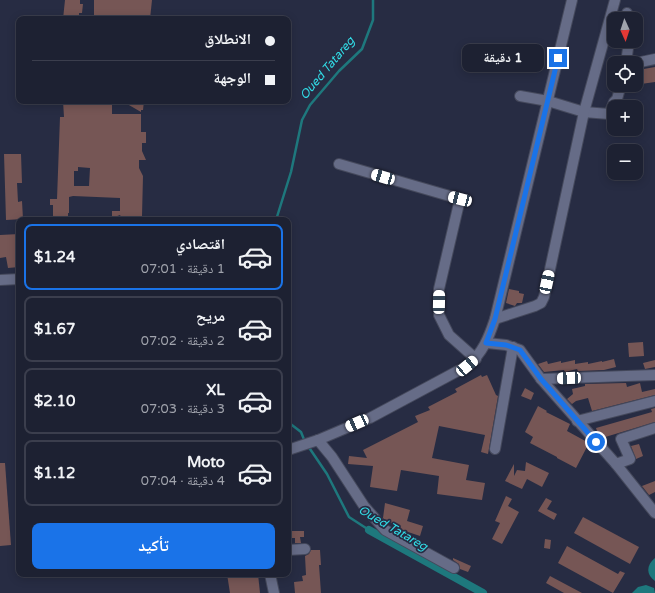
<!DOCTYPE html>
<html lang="ar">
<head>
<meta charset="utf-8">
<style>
	:root { --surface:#1d2132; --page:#25293a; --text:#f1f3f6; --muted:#a0a3ac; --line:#3b3e4d; --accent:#1a73e8 }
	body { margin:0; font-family:"Varela Round","Noto Naskh Arabic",sans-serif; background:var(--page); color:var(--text); direction:rtl; height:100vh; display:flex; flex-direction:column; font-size:15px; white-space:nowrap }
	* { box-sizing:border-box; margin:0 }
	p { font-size:13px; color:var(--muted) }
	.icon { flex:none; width:22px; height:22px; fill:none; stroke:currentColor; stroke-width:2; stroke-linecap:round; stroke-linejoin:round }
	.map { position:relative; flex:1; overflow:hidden; direction:ltr }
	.panel { position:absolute; left:16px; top:217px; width:275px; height:360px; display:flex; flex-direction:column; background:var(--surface); border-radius:8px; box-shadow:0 2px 10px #0003,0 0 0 1px var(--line); direction:rtl }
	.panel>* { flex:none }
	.banner { position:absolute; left:16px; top:16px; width:275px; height:88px; border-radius:8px; box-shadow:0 2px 10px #0003,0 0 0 1px var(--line); direction:rtl; display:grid; align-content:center; height:88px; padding:0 16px; background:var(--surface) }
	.needle { width:26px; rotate:177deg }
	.controls { position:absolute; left:607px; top:12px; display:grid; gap:8px }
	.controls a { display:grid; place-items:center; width:36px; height:36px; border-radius:8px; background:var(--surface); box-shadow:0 2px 10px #0003,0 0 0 1px var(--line); font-size:20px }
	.end { position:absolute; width:18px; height:18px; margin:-9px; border:5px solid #1a73e8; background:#fff; box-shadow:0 0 0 2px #fff }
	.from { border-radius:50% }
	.bubble { position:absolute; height:28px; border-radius:8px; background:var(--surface); box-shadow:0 2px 10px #0003,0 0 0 1px var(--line); font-size:13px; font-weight:800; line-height:28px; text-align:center; direction:rtl }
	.car { position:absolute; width:12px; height:24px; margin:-12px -6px; border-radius:5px; box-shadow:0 0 3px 1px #0007; background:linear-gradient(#fff 24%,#345 0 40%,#fff 0 76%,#345 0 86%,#fff 0) }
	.banner b { display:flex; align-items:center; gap:14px; height:38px; font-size:15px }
	.banner b+b { border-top:1px solid var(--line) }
	.banner i { width:10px; height:10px; background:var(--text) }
	ul { padding:7px 0 0; list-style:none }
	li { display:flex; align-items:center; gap:12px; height:66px; margin:0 8px 6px; padding:0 8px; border:2px solid var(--line); border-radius:8px }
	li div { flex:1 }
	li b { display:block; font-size:15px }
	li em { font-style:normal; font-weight:800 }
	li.active { border-color:var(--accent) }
	li>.icon { width:36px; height:36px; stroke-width:1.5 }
	.cta { display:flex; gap:8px; margin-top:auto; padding:8px 16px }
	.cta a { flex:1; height:46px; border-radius:8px; background:var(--accent); color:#fff; font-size:16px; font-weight:800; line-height:46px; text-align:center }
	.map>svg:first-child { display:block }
</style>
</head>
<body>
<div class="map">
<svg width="655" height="593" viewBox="0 0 655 593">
	<rect width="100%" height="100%" fill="#272c43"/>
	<g fill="#1e787d">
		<path d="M655,558v23c-9,-6 -9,-16 0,-23z"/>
		<path d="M646,585l8,3 1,5h-23l6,-6z"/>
	</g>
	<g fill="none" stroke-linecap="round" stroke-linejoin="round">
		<g stroke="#1e787d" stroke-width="2.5">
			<path d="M276,220l15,-48 11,-52 8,-15 29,-34 23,-22 11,-29v-20"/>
			<path d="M288,422l13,10 4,10"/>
			<path d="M308,446l19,28 22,43 20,13"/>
		</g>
		<path stroke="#1e787d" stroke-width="8" d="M369,530l114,63"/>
	</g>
	<g fill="#765655" fill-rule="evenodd">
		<path d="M65,0h15v4h3l-1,9h-3v6h-16z"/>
		<path d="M94,0h58l-2,19h-56z"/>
		<path d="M655,67v15l-14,2 -3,-14z"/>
		<path d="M63,101h49v13h29v18h5v11h-4v8l4,9h-7v8l4,8 -1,40 2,4h-21l-3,-5 -8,3v-7h8v-13l-47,-2 -4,1v16h-1v7h-15v-15h-3v-6h7l3,-82h4zM78,167l12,1 -1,18h-15v-15h4z"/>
		<path d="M122,101h22l-1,9h-2v2z"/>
		<path d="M4,154h17l1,29h-5l1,19 4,-1 1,18 -17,1z"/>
		<path d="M19,234v33l-11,1 -2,-11 -6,1v-23z"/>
		<path d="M509,289l10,2v2l5,1 -2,9h-5l-2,3 -9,-3z"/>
		<path d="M643,342l1,14 -15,1 -1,-14z"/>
		<path d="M614,359l2,8 -12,3 -26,1 -1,-2 -12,3 -1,-2 -20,2 -6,-8 9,-3 1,3 13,-3v2l14,-3v4l13,-2v2l14,-3v1z"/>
		<path d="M655,360v7l-10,2 -2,-6z"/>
		<path d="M481,375l1,2 5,-2 9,20 2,1 -10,58 -7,-2 4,-17 -46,-9 -7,32 37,7 -3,15 19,3 -3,17 -45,-6 2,-18 -38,-6 -4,21 -27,-4 3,-21 -25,-2 1,-8 18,2 -4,-8 55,-28 -3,-6 15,-6 -2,-3 29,-15 -2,-3z"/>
		<path d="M626,383l1,4 13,-4 2,9 13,-3v6l-63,16 -4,-13 -12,3 -4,3 -5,-5 6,-5 -1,-5 13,-3v-2z"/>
		<path d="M525,388l9,5 -3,7 -10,-4z"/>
		<path d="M538,406l9,5 -1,1 24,12 -3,7 22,12 -13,25 -19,-10v-1l-27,-14 3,-6 -8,-5z"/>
		<path d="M655,408v14l-53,16 -4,-4 -2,-6 56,-16 -1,-3z"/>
		<path d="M639,444l4,12 -7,3 -5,-13z"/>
		<path d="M526,462l23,11 -7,14 -15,-8 -5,10 -17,-8 9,-17v12l3,-6 8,1z"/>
		<path d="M0,463h5l6,82 -11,1z"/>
		<path d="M655,481v11l-6,3 -7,-9z"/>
		<path d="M506,496l6,3 -4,7 11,6 -17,32 -10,-5 8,-16 -5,-2z"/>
		<path d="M546,498l6,3 -5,8 10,5 -3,6 -16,-9z"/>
		<path d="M385,503l25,7 -3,11 16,5 -3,10 -15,-5 -2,2 -10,-6 1,-3 -7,-2 -4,-4z"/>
		<path d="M583,517l56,30 -9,17 -56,-31z"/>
		<path d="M289,531h15v6h-4l1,6h-6v-5h-6z"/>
		<path d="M545,539l6,1 -1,9 -6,-1z"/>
		<path d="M567,546l51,28 2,-3 5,2 -12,20 -55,-30z"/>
		<path d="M311,550h9l1,15h-2l2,28h-26l-1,-11 9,-1 -1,-5 4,-1 -1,-19 4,-2z"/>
		<path d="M453,558l18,8 -3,6 -8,-3 -1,-5 -6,-4z"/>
		<path d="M227,574h31l2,19h-30z"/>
		<path d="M550,576l32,17h-18l-18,-10z"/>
	</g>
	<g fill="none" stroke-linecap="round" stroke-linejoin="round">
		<g stroke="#45495c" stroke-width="12">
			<g id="minor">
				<path d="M627,13l1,6"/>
				<path d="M626,63l3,-22"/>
				<path d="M636,63l19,-4"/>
				<path d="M520,96l28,5 36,11 25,2 5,-12 3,-3 4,-14"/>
				<path d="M339,164l121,35 -21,90v26l10,20 27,24"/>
				<path d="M0,280l19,-1"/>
				<path d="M495,319l40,-13 6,-3 3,-6 40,-185 31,-112"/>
				<path d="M487,343l19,2 14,5 21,29 75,85 14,-5 -9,-20 34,-11"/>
				<path d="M541,379l114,-4"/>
				<path d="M577,421l78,-20"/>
				<path d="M318,440l14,17 32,49 21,24 69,38"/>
				<path d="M495,449l18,-102"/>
				<path d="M288,450l30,-10 52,-22 97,-52c16,-13 22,-29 28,-47l77,-319"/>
				<path d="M616,464l39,49"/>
				<path d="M288,550l17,-1"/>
				<path d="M270,574l4,19"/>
			</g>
		</g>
		<use href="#minor" stroke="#666c87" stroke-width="10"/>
	</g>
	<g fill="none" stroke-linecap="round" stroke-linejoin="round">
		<path stroke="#1a73e8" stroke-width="5" d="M558,58l-63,261 -9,24 20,2 14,5 21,29 55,63"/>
	</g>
	<g text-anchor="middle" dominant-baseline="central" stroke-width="3.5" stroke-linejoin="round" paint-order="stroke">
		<g font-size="12" font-style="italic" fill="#31dce6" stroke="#272c43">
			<text transform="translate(327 68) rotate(-50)">Oued Tatareg</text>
			<text transform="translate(393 528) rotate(30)">Oued Tatareg</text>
		</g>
	</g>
</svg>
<div class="controls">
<a><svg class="needle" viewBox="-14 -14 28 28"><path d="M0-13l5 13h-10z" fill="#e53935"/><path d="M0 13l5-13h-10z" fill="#a0a3ac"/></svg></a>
<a><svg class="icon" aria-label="locate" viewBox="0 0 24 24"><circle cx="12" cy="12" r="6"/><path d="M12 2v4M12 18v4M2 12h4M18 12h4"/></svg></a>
<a>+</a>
<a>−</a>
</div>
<i class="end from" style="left:596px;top:442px"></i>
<i class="end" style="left:558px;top:58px"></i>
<div class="bubble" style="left:462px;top:44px;width:82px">1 دقيقة</div>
<i class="car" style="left:383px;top:177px;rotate:286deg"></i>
<i class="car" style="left:460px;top:199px;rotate:285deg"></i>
<i class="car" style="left:547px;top:282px;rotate:12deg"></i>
<i class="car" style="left:439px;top:302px;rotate:1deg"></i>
<i class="car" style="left:467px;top:366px;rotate:50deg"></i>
<i class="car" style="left:569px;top:378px;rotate:268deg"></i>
<i class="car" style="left:357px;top:423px;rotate:246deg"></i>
<div class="banner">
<b><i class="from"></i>الانطلاق</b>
<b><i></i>الوجهة</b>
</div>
<section class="panel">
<ul>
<li class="active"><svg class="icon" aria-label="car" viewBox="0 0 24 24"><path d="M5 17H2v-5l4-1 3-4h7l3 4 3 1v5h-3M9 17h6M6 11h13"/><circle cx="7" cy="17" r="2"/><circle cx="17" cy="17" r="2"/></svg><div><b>اقتصادي</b><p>1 دقيقة · 07:01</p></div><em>$1.24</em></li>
<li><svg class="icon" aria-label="car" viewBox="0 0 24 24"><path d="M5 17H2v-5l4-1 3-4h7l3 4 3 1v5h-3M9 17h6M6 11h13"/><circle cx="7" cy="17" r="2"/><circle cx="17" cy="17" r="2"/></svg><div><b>مريح</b><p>2 دقيقة · 07:02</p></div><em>$1.67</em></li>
<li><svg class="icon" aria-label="car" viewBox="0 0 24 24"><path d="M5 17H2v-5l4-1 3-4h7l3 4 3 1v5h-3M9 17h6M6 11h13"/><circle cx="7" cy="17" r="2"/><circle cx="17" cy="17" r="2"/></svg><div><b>XL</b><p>3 دقيقة · 07:03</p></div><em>$2.10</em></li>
<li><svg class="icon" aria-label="car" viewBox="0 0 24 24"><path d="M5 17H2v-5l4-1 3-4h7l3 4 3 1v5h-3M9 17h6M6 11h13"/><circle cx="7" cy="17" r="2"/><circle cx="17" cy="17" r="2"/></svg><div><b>Moto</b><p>4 دقيقة · 07:04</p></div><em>$1.12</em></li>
</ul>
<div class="cta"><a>تأكيد</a></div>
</section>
</div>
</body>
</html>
